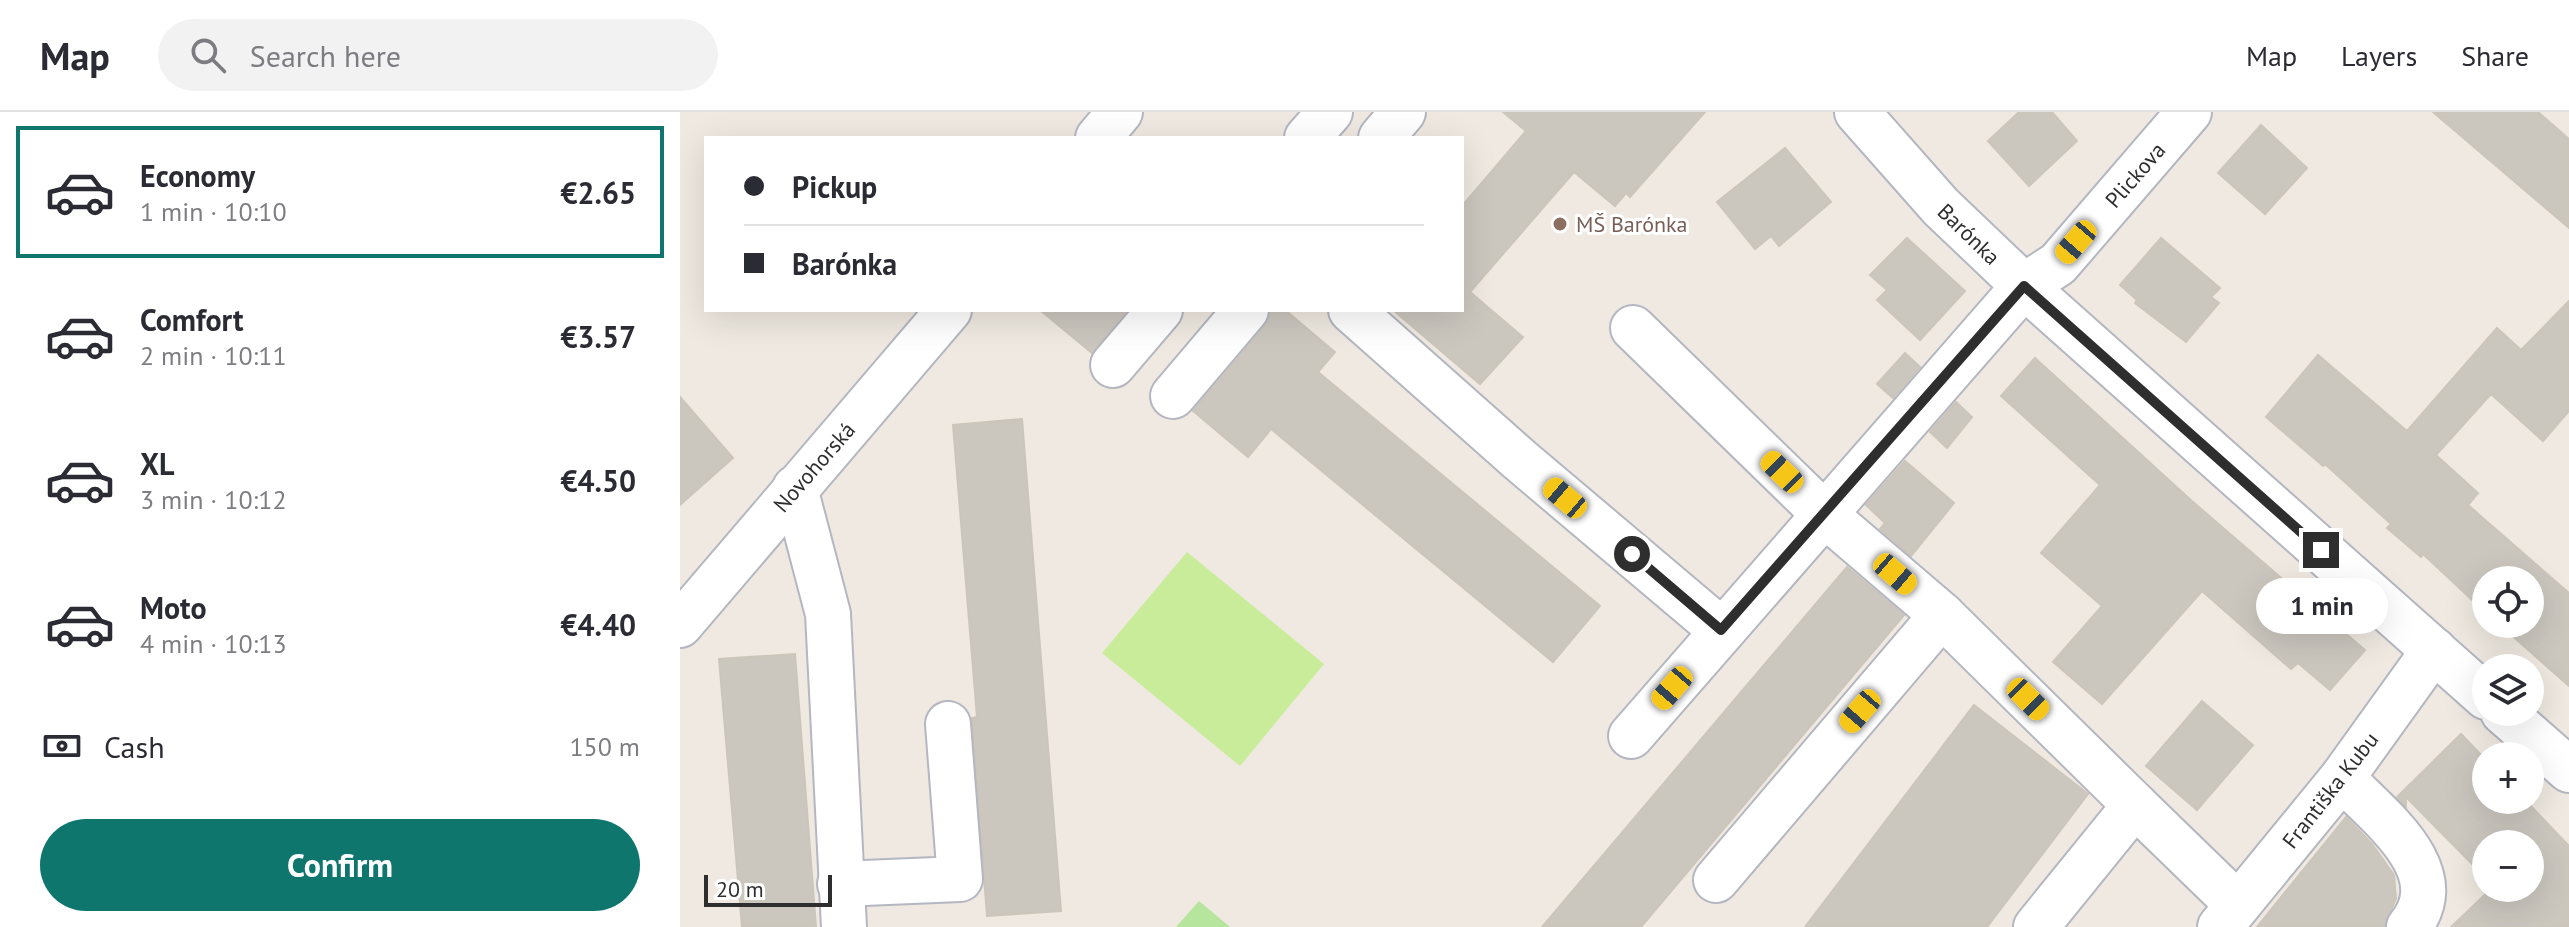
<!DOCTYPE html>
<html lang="en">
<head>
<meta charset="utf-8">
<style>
	:root { --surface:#fff; --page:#f2f2f3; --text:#2b2b33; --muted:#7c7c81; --line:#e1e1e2; --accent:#0f766e }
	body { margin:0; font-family:"PT Sans",sans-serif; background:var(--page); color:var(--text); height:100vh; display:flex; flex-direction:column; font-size:30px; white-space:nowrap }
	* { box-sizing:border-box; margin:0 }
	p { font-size:26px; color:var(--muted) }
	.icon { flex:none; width:44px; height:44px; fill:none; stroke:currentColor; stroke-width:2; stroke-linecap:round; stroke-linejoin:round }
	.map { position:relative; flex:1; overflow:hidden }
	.drawer { display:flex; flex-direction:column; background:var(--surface); width:680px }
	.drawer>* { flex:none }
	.guide { position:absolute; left:24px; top:24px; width:760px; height:176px; border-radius:0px; box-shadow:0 8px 32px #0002; display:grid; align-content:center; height:176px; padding:0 40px; background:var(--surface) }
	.tools { position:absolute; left:1792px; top:454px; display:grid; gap:16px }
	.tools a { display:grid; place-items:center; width:72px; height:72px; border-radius:50%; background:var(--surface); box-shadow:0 8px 32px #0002; font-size:40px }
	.scale { position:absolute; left:24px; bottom:20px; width:128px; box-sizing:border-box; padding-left:8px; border:4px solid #2e2e2e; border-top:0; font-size:22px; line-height:28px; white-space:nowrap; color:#2e2e2e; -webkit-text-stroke:6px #fff; paint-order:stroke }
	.end { position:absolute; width:36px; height:36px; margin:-18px; border:10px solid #2e2e2e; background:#fff; box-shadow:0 0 0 4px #fff }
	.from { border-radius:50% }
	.bubble { position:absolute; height:56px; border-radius:28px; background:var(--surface); box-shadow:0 8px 32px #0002; font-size:26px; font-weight:800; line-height:56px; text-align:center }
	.car { position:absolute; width:24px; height:48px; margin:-24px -12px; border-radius:10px; box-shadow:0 0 6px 2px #0007; background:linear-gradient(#f5c518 24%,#345 0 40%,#f5c518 0 76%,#345 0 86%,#f5c518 0) }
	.guide b { display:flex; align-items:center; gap:28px; height:76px; font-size:30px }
	.guide b+b { border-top:2px solid var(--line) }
	.guide i { width:20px; height:20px; background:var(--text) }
	ul { padding:14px 0 0; list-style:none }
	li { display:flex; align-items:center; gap:24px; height:132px; margin:0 16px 12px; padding:0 24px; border:4px solid transparent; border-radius:0px }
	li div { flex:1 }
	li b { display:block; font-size:30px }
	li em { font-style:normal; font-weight:800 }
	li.active { border-color:var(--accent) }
	li>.icon { width:72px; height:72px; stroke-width:1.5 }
	.pay { display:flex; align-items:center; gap:20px; height:88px; padding:0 40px; font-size:30px }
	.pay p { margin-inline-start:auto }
	.button { display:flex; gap:16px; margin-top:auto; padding:16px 40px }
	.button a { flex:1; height:92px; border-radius:48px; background:var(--accent); color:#fff; font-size:32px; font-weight:800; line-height:92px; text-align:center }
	header { display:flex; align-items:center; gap:48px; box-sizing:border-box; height:112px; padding:0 40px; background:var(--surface); border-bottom:2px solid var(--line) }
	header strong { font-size:38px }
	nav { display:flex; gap:44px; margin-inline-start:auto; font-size:28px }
	.search { width:560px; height:72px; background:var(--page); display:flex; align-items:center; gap:20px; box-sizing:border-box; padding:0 28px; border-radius:44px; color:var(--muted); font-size:30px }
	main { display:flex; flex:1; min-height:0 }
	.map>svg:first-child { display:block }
</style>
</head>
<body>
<header>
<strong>Map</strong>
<div class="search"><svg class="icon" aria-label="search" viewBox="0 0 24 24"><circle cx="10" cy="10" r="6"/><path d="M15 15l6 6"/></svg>Search here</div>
<nav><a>Map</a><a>Layers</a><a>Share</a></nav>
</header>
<main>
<section class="drawer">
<ul>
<li class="active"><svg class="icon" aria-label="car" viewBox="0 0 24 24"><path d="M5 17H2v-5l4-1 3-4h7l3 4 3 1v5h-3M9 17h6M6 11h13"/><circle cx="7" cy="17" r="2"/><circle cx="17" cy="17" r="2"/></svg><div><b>Economy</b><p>1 min · 10:10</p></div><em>€2.65</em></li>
<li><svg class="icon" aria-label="car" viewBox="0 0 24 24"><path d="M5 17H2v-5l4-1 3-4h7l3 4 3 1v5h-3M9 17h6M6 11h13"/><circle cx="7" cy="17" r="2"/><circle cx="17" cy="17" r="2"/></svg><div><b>Comfort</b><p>2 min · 10:11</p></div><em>€3.57</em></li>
<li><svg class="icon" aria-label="car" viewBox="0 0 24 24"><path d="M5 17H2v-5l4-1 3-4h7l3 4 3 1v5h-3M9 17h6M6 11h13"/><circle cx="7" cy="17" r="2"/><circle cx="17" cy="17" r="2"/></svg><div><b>XL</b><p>3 min · 10:12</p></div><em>€4.50</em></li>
<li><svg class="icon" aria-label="car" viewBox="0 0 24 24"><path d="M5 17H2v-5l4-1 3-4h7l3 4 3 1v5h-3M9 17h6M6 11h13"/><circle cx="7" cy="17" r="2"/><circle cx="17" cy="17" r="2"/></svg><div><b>Moto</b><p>4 min · 10:13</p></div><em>€4.40</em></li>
</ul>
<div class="pay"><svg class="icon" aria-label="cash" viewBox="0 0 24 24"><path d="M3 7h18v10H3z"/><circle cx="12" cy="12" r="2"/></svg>Cash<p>150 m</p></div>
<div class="button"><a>Confirm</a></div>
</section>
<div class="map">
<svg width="1889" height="815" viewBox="0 0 1889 815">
	<rect width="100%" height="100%" fill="#efe9e1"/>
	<path fill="#b6e59e" d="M519,789l31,26h-54z"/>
	<path fill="#c9ec9a" d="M507,440l137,112 -84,102 -138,-113z"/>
	<g fill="#cbc7bf" stroke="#cbc5ba" stroke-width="2">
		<path d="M823,0h202l-75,85 -4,-4 -11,13 -41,-34 -104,120 53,45 -43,47 -87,-74h69v-104l64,-75z"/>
		<path d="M1339,0h33l25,29 -48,45 -41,-45z"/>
		<path d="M1753,0h105l31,27v89z"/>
		<path d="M1581,13l46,43 -42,46 -47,-41z"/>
		<path d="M1105,36l46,54 -52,44 -8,-10 -16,13 -38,-47z"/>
		<path d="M1227,126l58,53 -45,49 -43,-40 10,-10 -17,-15z"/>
		<path d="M1481,126l59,50 -9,9 8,6 -33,39 -51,-39 2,-3 -17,-15z"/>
		<path d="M1889,189v110l-26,30 -52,-47 -55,61 42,38 -10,12 101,88v93l-70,-62h31v-44h-44v33l-63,-59 -2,3 -34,-29 4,-4 -66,-60 -2,2 -57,-49 52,-62 89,76 90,-103 24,22z"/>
		<path d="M360,198h87l-35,43z"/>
		<path d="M590,198h15l50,42 -17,20 282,234 -47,56 -282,-233 -23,28 -55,-46 72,-85z"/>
		<path d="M1225,241l15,14 -27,31 -16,-14z"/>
		<path d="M1355,246l158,144 172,148 -35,40 -32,-27 -7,6 -89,-78 -100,113 -49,-42 49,-56 -61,-53 59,-68 -99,-89z"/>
		<path d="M0,285l53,61 -53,47z"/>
		<path d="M1276,290l16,15 -25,31 -17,-16z"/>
		<path d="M342,307l39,492 -74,5 -15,-198 5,-1 -24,-292z"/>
		<path d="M1225,349l49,42 -43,53 -31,-27 5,-6 -19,-18z"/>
		<path d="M1167,455l57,48 -263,312h-99z"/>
		<path d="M115,542l21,273h-74l-23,-268z"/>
		<path d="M1522,589l51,44 -56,65 -51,-44z"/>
		<path d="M1294,593l114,89 -101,133h-182z"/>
		<path d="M1781,622l25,26v40h39l44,46v81h-118l41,-39h38v-44h-44v34l-80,-81v10l-9,-10z"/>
		<path d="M1666,705l26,27 22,31 2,23 -12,29h-127z"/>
	</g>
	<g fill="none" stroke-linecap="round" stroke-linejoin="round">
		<g stroke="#b4b7c1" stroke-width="48">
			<g id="minor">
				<path d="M1177,0l84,95 83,79 462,411"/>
				<path d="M418,26l22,-26"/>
				<path d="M627,26l23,-26"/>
				<path d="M701,26l22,-26"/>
				<path d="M671,198l169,150 201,170"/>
				<path d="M953,216l191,186 118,101 -226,265"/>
				<path d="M433,253l47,-55"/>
				<path d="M493,284l73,-86"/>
				<path d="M115,376l33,126 16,313"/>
				<path d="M1262,503l193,190 -99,122"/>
				<path d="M0,513l269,-315"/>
				<path d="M1823,600l66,58"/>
				<path d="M951,624l393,-450 34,-22 131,-152"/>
				<path d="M1662,666c36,38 113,93 67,149"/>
				<path d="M1455,693l103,100"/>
				<path d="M160,772l120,-5 -12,-155"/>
				<path d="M1540,815l122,-149 92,-128"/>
			</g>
		</g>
		<use href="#minor" stroke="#fff" stroke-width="44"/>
	</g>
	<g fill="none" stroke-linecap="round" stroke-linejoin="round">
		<path stroke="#2e2e2e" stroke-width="10" d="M952,442l89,76 303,-344 297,264"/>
	</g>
	<circle fill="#8d6e63" stroke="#fff" stroke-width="3" cx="880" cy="112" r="8"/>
	<g text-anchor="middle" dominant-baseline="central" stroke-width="6" stroke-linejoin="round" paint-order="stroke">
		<g font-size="22" fill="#2e2e2e" stroke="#fff">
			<text transform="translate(1455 63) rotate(-49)">Plickova</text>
			<text transform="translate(1289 122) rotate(44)">Barónka</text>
			<text transform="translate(134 355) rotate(-49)">Novohorská</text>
			<text transform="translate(1650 678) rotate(-52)">Františka Kubu</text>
		</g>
		<g font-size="22" fill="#785e54" stroke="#fff" text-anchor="start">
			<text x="896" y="112">MŠ Barónka</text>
		</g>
	</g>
</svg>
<div class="tools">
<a><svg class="icon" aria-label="locate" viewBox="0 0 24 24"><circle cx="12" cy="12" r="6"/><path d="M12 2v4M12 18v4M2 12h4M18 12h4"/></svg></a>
<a><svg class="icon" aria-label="layers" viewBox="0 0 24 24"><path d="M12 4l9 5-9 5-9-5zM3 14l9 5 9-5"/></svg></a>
<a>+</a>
<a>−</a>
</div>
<div class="scale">20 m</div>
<i class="end from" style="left:952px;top:442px"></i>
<i class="end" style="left:1641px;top:438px"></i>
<div class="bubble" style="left:1576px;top:466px;width:132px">1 min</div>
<i class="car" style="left:1396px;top:130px;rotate:221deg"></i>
<i class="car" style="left:1102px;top:360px;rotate:314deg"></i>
<i class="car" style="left:885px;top:386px;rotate:310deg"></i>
<i class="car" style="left:1215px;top:462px;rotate:131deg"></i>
<i class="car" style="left:992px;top:576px;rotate:221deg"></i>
<i class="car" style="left:1348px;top:587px;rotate:135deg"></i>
<i class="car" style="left:1180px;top:599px;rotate:221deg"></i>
<div class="guide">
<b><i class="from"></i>Pickup</b>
<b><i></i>Barónka</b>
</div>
</div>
</main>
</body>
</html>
